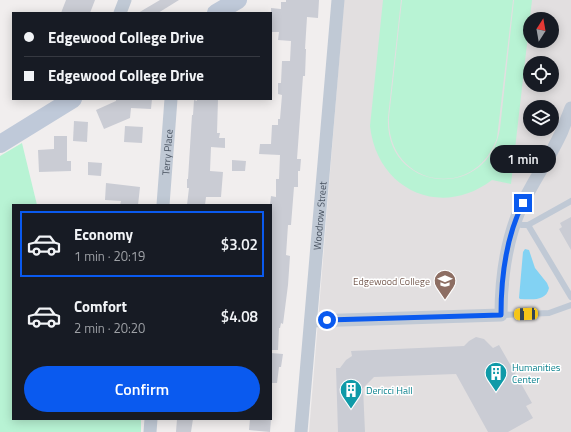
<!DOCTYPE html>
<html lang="en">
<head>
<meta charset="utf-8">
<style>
	:root { --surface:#171b24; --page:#242831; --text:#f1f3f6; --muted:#9ea1a6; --line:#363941; --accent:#0a5aef }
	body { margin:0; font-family:"Titillium Web",sans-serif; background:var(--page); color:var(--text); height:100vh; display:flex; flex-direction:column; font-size:15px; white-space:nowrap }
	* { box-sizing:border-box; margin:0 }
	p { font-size:13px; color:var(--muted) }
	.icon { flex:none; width:22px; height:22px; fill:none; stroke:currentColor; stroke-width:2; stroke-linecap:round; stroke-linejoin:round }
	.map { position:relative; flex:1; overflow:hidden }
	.side { position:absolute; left:12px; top:204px; width:260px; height:216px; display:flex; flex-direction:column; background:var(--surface); border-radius:0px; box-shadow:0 2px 10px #0003 }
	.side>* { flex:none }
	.guide { position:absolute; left:12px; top:12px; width:260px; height:88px; border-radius:0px; box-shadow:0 2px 10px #0003; display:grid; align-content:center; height:88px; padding:0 12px; background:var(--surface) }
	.needle { width:26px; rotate:11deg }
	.tools { position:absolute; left:523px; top:12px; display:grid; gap:8px }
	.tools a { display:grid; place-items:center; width:36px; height:36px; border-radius:50%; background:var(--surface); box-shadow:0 2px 10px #0003; font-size:20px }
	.end { position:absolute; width:18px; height:18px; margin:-9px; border:5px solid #0a5aef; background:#fff; box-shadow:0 0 0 2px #fff }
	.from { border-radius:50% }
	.bubble { position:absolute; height:28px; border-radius:14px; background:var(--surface); box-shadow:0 2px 10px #0003; font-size:13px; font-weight:600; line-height:28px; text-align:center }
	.car { position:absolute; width:12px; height:24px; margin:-12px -6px; border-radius:5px; box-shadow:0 0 3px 1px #0007; background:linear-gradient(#f5c518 24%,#345 0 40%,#f5c518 0 76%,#345 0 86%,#f5c518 0) }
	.guide b { display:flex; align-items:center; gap:14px; height:38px; font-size:15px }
	.guide b+b { border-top:1px solid var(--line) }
	.guide i { width:10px; height:10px; background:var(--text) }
	ul { padding:7px 0 0; list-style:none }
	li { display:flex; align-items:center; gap:12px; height:66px; margin:0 8px 6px; padding:0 4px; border:2px solid transparent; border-radius:0px }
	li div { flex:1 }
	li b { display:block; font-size:15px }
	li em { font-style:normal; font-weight:600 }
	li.current { border-color:var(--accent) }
	li>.icon { width:36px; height:36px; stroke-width:1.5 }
	.button { display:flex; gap:8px; margin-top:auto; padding:8px 12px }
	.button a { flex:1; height:46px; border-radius:24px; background:var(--accent); color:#fff; font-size:16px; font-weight:600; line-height:46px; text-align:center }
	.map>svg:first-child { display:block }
</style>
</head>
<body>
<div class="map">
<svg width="571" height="432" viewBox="0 0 571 432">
	<rect width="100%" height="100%" fill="#f1eeee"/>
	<path fill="#e2dfe0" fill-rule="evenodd" d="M344,0h227v432h-262zM530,19h22v22h-22zM530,63h22v22h-22zM530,107h22v22h-22z"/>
	<g fill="#b8f3d4">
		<path d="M383,0h18l-13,117c-4,75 99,86 112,12l14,-129h18l-21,184 -19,-4c-51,39 -115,10 -122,-54z"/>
		<path d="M402,0h111l-16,138c-23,65 -111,48 -108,-21z"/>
		<path d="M22,143l15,62h-24v214h128v13h-141v-276z"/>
	</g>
	<path fill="#82d2f3" d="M525,249l4,1 6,18 12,15 2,5c-3,14 -18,11 -29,11l-1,-1 4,-46z"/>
	<g fill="#caccd4">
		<path d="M66,0h29l-5,13h-29z"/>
		<path d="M160,0h19l-21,13h-20z"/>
		<path d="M286,0h33l-1,18 -11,-1 -2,32h1l-1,27h-2l-6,83h4l-1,12h-2v16h-4l-3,38h-3l-2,30 4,1 -2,29 -5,39 -2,-1 -1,5h-1l-1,22h-7l1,-143 -2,-2 1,-9 5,1v-18h3l1,-24 -21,-1 1,-10h11l1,-19h6v-6h2l2,-24 -4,-1v-11h3l1,-22h8l1,-20 -13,-1 1,-8h-8v-24l10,1v-7h5z"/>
		<path d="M116,99h36l-1,10 -20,-1 -1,10 -26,11 -8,-19 20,-9z"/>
		<path d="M197,99h21l-1,34h3l-1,5h6v10l-14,-1 -1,24 13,1 -2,25h-15l-1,8h-18l2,-17h-2v-9h1l4,-64h1l1,-15 3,1z"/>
		<path d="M74,121l14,1 -1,20 -14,-1z"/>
		<path d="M125,126l18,1 -1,16 -18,-1z"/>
		<path d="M54,136h13v25h4v10l-32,1 -1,-22 16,-1z"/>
		<path d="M232,160l14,1 -1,10h-13z"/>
		<path d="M88,162l14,1 -1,13 -13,-1z"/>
		<path d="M106,183l34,4 -2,18h-18l1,-4 -16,-1z"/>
		<path d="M571,217v33l-12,-21 3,-2 -2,-4z"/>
		<path d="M476,337l8,2 9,9 6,-3 33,58 -6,3 7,12 -25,14h-20l-32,-58 -82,3 -11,11 2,44h-27l-2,-64h4l6,-8 6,-4 -1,-5 113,-5 5,-5z"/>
		<path d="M271,353l12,1 -2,13h-2l-2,16h-6z"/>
		<path d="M177,419h16l-2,13h-15z"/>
		<path d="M250,419h21l-1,13 -21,-2z"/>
	</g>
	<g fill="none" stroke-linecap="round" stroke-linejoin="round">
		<g stroke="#c0c9d5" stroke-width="6">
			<path d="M515,223l7,2h6l43,-24"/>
			<path d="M528,225l43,72"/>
			<path d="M501,315l48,-2 22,-8"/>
		</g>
		<g stroke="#c0c9d5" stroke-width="13">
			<path d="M120,13l5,-13"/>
			<path id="s1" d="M163,205l8,-106"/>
			<path d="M311,321l190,-6c0,-36 5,-73 19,-106 12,-27 30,-51 42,-78 3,-8 6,-15 9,-23"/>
			<path d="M150,432l1,-13"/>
			<path id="s2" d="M301,432l37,-432"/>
		</g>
		<g stroke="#bfc9d9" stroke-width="18">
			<path d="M216,13l22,-13"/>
			<path d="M0,144l73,-45"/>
		</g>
	</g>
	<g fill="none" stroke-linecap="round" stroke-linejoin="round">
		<path stroke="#0a5aef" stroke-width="5" d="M327,320l174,-5c0,-38 5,-78 22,-112"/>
	</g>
	<defs>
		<g id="university-pin" transform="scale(1.15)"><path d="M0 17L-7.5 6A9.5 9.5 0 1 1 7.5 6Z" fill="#8d6e63" stroke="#fff"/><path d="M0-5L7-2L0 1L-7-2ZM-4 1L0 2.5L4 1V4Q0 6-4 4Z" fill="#fff"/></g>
		<g id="building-pin" transform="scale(1.15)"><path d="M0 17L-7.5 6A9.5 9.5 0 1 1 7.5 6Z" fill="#0f9aa8" stroke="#fff"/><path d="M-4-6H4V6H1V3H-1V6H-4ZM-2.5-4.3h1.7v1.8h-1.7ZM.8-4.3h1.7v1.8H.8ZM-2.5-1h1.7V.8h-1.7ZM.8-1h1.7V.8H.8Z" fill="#fff"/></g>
	</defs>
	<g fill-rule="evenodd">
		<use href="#university-pin" x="445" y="281"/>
		<use href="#building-pin" x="496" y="373"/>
		<use href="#building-pin" x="351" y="390"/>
	</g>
	<g text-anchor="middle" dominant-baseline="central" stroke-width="3" stroke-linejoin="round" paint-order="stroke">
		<g font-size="10" fill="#454f5d" stroke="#fff">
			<text stroke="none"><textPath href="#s1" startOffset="53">Terry Place</textPath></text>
			<text stroke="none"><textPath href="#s2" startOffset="217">Woodrow Street</textPath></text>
		</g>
		<g font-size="10" fill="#785e54" stroke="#fff" text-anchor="end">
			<text x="430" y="281">Edgewood College</text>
		</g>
		<g font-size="10" fill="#0d838f" stroke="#fff" text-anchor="start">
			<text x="512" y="367">Humanities<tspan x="512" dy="12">Center</tspan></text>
			<text x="366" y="390">Dericci Hall</text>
		</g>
	</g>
</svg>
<div class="tools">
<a><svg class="needle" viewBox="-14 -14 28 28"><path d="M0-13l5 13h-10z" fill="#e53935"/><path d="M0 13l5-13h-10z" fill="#9ea1a6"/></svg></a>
<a><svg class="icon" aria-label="locate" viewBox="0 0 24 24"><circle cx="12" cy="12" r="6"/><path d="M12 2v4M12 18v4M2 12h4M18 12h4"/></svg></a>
<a><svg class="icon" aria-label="layers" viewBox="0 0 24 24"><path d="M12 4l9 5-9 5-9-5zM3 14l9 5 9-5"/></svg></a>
</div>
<i class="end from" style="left:327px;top:320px"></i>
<i class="end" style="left:523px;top:203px"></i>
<div class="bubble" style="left:490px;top:145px;width:66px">1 min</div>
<i class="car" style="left:526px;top:314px;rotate:268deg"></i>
<div class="guide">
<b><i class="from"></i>Edgewood College Drive</b>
<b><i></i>Edgewood College Drive</b>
</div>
<section class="side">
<ul>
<li class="current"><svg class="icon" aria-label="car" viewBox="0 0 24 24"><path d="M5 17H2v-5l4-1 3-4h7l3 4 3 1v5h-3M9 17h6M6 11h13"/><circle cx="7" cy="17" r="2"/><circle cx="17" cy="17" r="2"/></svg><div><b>Economy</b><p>1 min · 20:19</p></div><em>$3.02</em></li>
<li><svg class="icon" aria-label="car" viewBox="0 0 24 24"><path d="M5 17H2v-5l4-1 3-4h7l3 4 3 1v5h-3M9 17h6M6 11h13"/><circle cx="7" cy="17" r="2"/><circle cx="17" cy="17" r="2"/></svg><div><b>Comfort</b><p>2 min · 20:20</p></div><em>$4.08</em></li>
</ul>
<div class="button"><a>Confirm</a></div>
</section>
</div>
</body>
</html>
